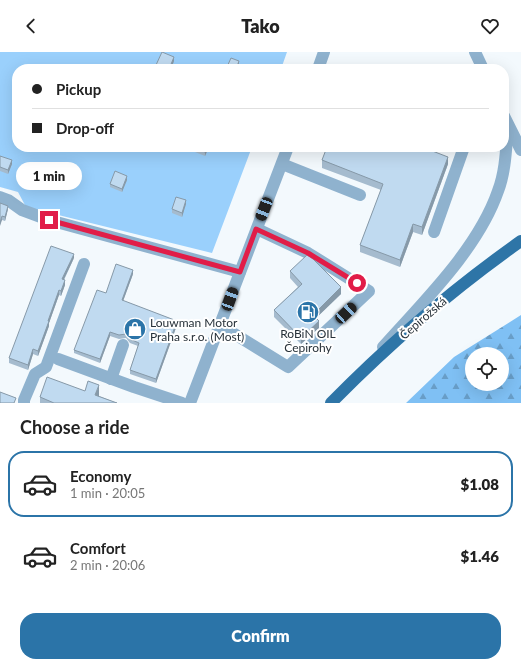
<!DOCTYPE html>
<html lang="en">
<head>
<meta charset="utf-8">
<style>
	:root { --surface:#fff; --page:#f2f2f2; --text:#222; --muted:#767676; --line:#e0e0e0; --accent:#2b74a8 }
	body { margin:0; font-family:Lato,sans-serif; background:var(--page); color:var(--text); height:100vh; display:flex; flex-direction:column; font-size:15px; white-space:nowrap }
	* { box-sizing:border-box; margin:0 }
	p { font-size:13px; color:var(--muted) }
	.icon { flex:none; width:22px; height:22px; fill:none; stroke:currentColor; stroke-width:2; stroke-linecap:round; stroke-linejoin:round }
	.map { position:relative; height:351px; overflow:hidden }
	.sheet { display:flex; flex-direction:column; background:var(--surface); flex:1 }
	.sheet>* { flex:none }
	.guide { position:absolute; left:12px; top:12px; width:497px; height:88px; border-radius:16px; box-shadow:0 4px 16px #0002; display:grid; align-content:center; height:88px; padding:0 20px; background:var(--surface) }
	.tools { position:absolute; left:465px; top:295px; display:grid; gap:8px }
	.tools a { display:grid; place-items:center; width:44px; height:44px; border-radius:50%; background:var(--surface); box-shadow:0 4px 16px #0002; font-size:20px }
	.end { position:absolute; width:18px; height:18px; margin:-9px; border:5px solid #e11d48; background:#fff; box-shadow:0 0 0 2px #fff }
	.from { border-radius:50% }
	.bubble { position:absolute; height:28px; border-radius:14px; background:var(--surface); box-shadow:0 4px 16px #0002; font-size:13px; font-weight:800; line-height:28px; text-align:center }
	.car { position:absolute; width:12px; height:24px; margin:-12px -6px; border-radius:5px; box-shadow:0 0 3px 1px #0007; background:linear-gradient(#222 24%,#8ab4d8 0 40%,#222 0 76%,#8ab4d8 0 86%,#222 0) }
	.guide b { display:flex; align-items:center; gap:14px; height:38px; font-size:15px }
	.guide b+b { border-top:1px solid var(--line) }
	.guide i { width:10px; height:10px; background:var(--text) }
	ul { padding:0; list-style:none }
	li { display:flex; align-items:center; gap:12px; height:66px; margin:0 8px 6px; padding:0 12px; border:2px solid transparent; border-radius:16px }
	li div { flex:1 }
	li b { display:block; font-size:15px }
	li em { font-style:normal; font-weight:800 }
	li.current { border-color:var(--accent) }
	li>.icon { width:36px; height:36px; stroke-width:1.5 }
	h2 { padding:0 20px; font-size:18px; line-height:48px }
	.primary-button { display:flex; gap:8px; margin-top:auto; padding:8px 20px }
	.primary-button a { flex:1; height:46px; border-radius:16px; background:var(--accent); color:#fff; font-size:16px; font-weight:800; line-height:46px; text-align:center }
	header { display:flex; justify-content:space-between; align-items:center; height:52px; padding:0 20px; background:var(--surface); font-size:18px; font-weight:800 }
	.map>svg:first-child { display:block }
</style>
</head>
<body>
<header><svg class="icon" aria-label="back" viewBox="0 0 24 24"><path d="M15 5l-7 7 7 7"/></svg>Tako<svg class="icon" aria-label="heart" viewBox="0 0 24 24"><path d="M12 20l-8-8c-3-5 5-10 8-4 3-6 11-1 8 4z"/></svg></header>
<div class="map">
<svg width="521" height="351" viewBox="0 0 521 351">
	<defs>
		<pattern id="forest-firs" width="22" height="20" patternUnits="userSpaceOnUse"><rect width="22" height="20" fill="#7fc0f4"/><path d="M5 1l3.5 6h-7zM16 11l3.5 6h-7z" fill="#689dc7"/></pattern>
	</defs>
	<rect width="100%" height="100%" fill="#f3f9fd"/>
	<path fill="#9ad0fc" d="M0,0h287l-6,17h-264v78h235l-40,106 -186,-46 -8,-15 -18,-5z"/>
	<path fill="url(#forest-firs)" fill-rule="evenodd" d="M521,263v88h-115l48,-46zM472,302h30v30h-30z"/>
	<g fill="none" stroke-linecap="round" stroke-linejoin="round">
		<g stroke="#8fb2ce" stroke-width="12">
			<path d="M475,0l8,17"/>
			<path d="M318,17l6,-17"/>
			<path d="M504,64l17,34"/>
			<path d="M282,112l78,31"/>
			<path d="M0,145l8,3 14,10 27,10 191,52"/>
			<path d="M434,180l30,-85"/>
			<path d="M220,273l68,42 81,-76 -61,-38 -51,-24"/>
			<path d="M383,295c40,-45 95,-98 115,-156 8,-21 8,-44 10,-66"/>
			<path d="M58,307l76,28 48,16"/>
			<path d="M111,327l12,-34"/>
			<path d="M24,351v-3l11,-26 11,-7 38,-103"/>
			<path d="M190,351l98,-256"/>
		</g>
		<path stroke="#2e75a7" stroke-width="12" d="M331,351c58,-59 122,-114 190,-162"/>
	</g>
	<g fill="#a5bbce">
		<path d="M174,9l-3,8h-13l-2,-1v-3z"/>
		<path d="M17,59v12l-3,-1v-4z"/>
		<path d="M195,95h14l-4,9 -10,-4z"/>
		<path d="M0,104l12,8 -4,10 -8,-3z"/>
		<path d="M322,108l126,4 -26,71 -9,-3 -13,35 -40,-15v-7l21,-55 -59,-22z"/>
		<path d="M127,128l-5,12 -12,-5v-3z"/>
		<path d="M0,151l8,6 -3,12 -3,-1z"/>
		<path d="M186,152l-4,13 -10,-4v-4z"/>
		<path d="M74,206l-10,22 1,5 -4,11 -2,-1 -10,28v3l-11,30 -5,-2 -5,16 -19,-7v-5z"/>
		<path d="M290,219l51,23 -25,24 3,10 -18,16 -27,-27v-7l24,-23 -8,-9z"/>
		<path d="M133,222l-10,27 54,24 -21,58 -26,-9v-4l8,-24 -8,-3 -4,-5 -7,1 -9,-3 -10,27 -26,-10v-3l32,-57z"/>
		<path d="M99,344l18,7h-77v-6z"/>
	</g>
	<g fill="#8699a8">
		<path d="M174,5v4l-3,8h-2z"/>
		<path d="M239,9v4l-1,4h-2z"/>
		<path d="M207,95h2l-4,9v-4z"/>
		<path d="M448,105v7l-26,71v-8z"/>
		<path d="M12,108v4l-4,10v-4z"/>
		<path d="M127,124v4l-5,12v-3z"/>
		<path d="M186,148v4l-4,13v-4z"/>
		<path d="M8,154v3l-3,12v-4z"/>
		<path d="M2,164v4l-2,6v-3z"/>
		<path d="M413,172v8l-13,35v-7z"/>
		<path d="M74,202v4l-12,25v-4z"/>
		<path d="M133,218v4l-11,30v-4z"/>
		<path d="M65,228v5l-4,11v-5z"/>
		<path d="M341,235v7l-28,27v-6z"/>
		<path d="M59,238v5l-10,28v3l-11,30v-5l10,-30z"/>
		<path d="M177,269v4l-21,58v-4z"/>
		<path d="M319,269v7l-18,16v-6z"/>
		<path d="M110,280v4l-10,27v-4z"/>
		<path d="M33,297v5l-5,16v-5z"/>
		<path d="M99,333v13l-4,-3z"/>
	</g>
	<g fill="#c0daf0" stroke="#8699a8">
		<path d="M162,0l12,5 -5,12h-1l-12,-4z"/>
		<path d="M231,6l8,3 -3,8h-10z"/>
		<path d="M17,59v8l-3,-1z"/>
		<path d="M195,95h12l-2,5 -10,-4z"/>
		<path d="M327,95h95l26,10 -26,70 -9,-3 -13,36 -40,-15 23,-61 -61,-24z"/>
		<path d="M0,104l12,4 -4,10 -8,-3z"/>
		<path d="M115,119l12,5 -5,13 -12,-5z"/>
		<path d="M176,145l10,3 -4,13 -10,-4z"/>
		<path d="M0,151l8,3 -3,11 -3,-1 -2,7z"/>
		<path d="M51,194l23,8 -12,25 3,1 -4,11 -2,-1 -11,31h1l-11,30 -5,-2 -5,16 -19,-7z"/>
		<path d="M307,203l6,4 28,28 -28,28 6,6 -18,17 -27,-28 28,-26 -12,-13z"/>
		<path d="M116,212l17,6 -11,30 55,21 -21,58 -26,-9 9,-27 -9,-4 -4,-5 -7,1 -9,-3 -10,27 -26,-9 23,-60 9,3z"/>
		<path d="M47,325l38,14 3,-10 11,4 -4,10 22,8h-63l-14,-6z"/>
		<path d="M0,340l16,6 -2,5h-14z"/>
	</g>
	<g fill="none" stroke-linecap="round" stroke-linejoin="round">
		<path stroke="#e11d48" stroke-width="5" d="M49,168l191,52 16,-43 52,24 49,30"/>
	</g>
	<defs>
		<g id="fuel-disc" transform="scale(1.15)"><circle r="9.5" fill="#2b74a8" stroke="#fff"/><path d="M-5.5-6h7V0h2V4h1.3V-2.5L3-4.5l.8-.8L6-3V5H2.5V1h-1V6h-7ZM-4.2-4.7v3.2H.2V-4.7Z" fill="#fff"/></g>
		<g id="shop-disc" transform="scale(1.15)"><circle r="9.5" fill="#2b74a8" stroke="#fff"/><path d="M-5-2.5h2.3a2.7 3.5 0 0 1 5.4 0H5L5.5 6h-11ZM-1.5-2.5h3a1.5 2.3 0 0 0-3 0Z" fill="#fff"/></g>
	</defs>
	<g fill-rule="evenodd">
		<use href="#fuel-disc" x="308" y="260"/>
		<use href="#shop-disc" x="135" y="277"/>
	</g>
	<g text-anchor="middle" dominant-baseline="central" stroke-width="4" stroke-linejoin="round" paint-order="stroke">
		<g font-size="12" fill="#273139" stroke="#fff">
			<text transform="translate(423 266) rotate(-41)">Čepirožská</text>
		</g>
		<g font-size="12" fill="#273139" stroke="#fff" text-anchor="start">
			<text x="150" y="270">Louwman Motor<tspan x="150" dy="14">Praha s.r.o. (Most)</tspan></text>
			<text x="308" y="281" text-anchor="middle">RoBiN OIL<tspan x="308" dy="14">Čepirohy</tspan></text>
		</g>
	</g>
</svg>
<div class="tools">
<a><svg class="icon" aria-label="locate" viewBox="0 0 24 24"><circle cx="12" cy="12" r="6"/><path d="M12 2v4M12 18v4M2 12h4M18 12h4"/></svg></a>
</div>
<i class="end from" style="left:357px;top:231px"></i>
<i class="end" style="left:49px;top:168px"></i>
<div class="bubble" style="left:16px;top:110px;width:66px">1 min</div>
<i class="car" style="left:264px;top:157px;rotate:201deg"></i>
<i class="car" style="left:230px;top:247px;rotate:20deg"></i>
<i class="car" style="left:346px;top:261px;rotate:47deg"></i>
<div class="guide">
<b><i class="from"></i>Pickup</b>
<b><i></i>Drop-off</b>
</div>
</div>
<section class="sheet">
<h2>Choose a ride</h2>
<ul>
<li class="current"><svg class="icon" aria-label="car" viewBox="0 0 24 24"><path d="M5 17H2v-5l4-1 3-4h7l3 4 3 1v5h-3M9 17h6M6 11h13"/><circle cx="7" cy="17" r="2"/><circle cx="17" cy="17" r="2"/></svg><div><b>Economy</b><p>1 min · 20:05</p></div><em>$1.08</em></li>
<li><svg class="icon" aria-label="car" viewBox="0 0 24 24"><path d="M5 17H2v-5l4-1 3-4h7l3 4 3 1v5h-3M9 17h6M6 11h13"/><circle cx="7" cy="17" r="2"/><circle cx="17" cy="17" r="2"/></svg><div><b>Comfort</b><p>2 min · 20:06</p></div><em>$1.46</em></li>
</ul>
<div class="primary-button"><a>Confirm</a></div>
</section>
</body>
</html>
